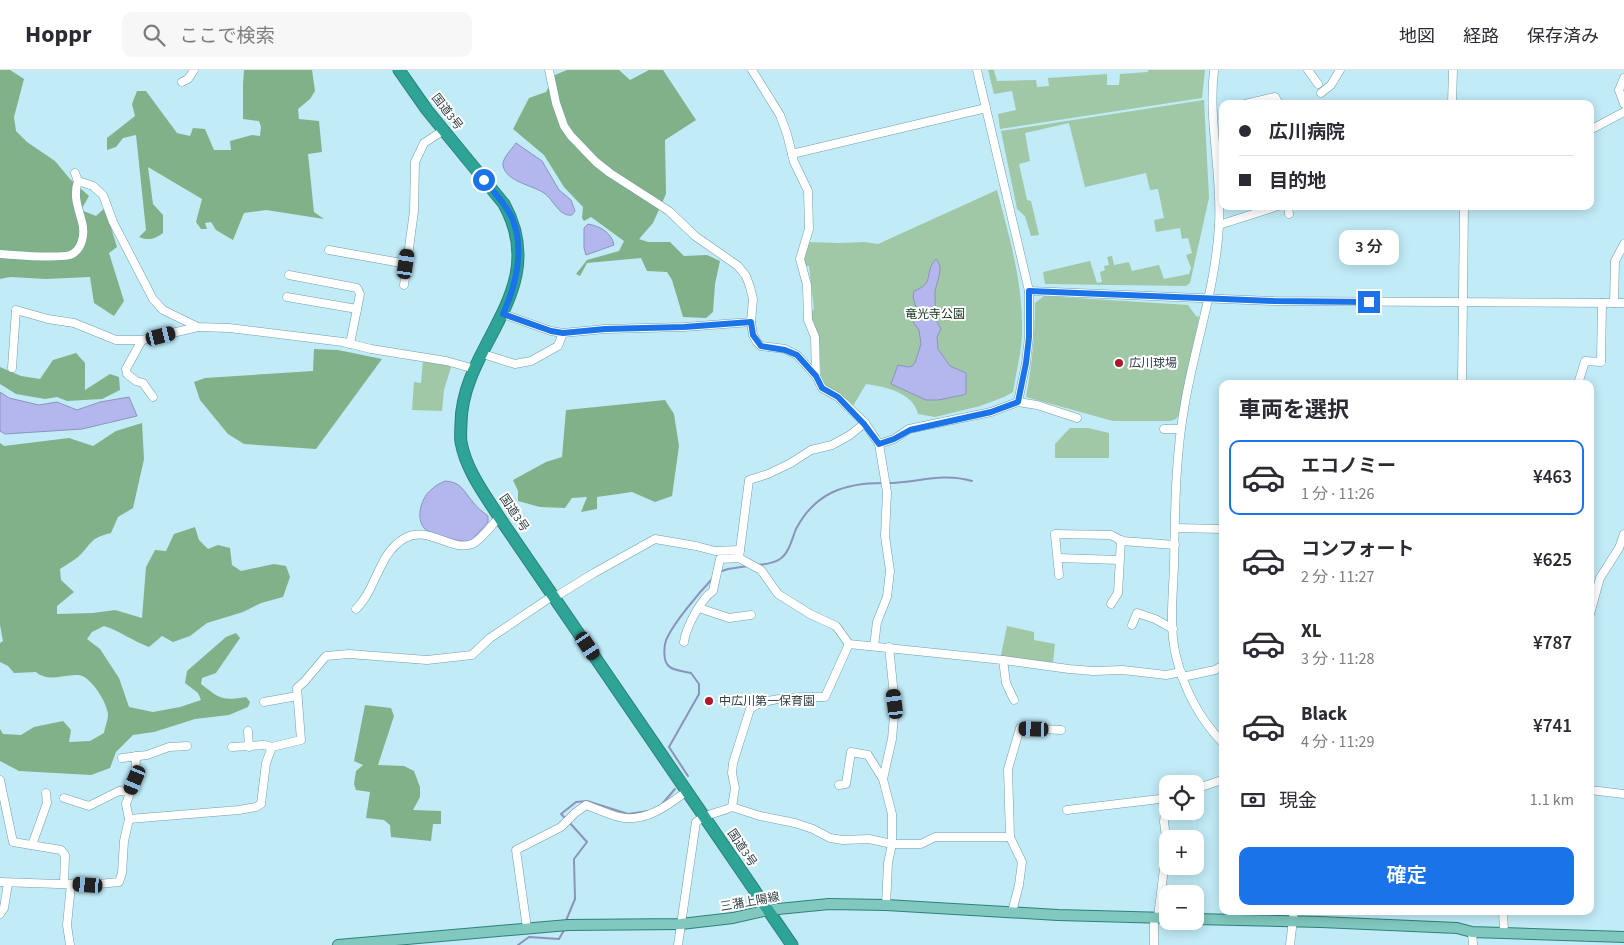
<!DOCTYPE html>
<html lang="ja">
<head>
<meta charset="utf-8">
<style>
	:root { --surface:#fff; --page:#f7f7f7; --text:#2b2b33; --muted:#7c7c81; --line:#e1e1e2; --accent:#1a73e8 }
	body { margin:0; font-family:"Source Sans 3","Noto Sans JP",sans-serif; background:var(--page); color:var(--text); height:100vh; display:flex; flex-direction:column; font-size:19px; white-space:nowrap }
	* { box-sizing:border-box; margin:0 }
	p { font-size:16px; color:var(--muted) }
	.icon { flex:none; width:28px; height:28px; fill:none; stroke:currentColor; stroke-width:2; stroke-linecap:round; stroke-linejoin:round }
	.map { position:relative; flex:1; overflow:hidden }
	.panel { position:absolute; left:1219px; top:310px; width:375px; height:535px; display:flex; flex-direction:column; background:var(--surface); border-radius:10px; box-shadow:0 2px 12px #0003 }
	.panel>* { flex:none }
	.hud { position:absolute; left:1219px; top:30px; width:375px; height:110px; border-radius:10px; box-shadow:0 2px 12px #0003; display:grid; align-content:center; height:110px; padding:0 20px; background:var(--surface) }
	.fabs { position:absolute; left:1159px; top:705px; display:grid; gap:10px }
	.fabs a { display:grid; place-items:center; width:45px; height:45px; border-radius:10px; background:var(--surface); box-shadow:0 2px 12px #0003; font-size:25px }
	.end { position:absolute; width:22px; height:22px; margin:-11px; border:6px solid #1a73e8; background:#fff; box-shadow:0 0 0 2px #fff }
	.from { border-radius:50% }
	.bubble { position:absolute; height:35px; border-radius:10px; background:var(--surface); box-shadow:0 2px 12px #0003; font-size:16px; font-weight:600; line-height:35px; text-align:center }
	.car { position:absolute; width:15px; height:30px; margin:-15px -8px; border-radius:6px; box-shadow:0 0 4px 1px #0007; background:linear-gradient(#222 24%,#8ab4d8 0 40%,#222 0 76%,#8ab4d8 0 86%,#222 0) }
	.hud b { display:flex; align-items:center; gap:18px; height:48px; font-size:19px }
	.hud b+b { border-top:1px solid var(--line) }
	.hud i { width:12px; height:12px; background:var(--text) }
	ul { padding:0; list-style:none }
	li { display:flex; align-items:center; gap:15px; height:75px; margin:0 10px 8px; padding:0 10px; border:2px solid transparent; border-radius:10px }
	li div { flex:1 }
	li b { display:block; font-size:19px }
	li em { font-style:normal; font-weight:600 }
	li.on { border-color:var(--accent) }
	li>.icon { width:45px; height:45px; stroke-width:1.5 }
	h2 { padding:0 20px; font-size:22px; line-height:60px }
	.pay { display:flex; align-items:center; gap:12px; height:55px; padding:0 20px; font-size:19px }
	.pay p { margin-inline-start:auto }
	.cta { display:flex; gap:10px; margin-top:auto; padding:10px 20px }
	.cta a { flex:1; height:58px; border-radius:10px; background:var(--accent); color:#fff; font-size:20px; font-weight:600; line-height:58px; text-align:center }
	header { display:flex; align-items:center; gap:30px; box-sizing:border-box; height:70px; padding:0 25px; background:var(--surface); border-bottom:1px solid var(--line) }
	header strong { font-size:24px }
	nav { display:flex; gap:28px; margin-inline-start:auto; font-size:18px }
	.search { width:350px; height:45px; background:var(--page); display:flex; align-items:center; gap:12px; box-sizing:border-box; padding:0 18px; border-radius:10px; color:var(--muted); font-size:19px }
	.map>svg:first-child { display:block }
</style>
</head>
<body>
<header>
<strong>Hoppr</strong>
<div class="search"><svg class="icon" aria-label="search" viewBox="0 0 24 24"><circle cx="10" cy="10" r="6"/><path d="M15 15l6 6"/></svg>ここで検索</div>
<nav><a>地図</a><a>経路</a><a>保存済み</a></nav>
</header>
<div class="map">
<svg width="1624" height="875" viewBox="0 0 1624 875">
	<rect width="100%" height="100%" fill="#c0ebf7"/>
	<g fill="#a0c7a6">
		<path d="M988,0h6l3,11 39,-1 1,7 12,-1 -1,-8 59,-4v11h12l1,-11 28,-2v-2h57l-3,28 -202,31 -2,-15 18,-4 -4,-19 -18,3z"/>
		<path d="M1204,30l5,98 -19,85 -4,3 -141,-2 -2,-12 47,-11 7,22 5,-1 -2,-10 5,-2 -1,-4 5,-1 -2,-8 5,-1 2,9 15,-3 3,9 27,-6 5,14 25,-5 2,-6 -5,-13 6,-2 -4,-15 -6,1 -2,-11 -24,4 -2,-12 10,-2 -6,-29 -8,1 -4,-17 -61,14 -16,-64 -44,10 5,28 -11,3 8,36 4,1 8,34 -8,1 -6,-20 -8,-7 -16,-78z"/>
		<path d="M997,120c12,46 26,92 25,141 0,20 -6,41 -9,61l-9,5 -24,9 -45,11 -17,-3c-5,-22 -33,-27 -52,-30l-13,22 -17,-15 -10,-4 -5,-12 -2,-36 -9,-26 4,-4 -5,-43h-4v-16l3,-8 31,1 26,-1 13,2z"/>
		<path d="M1044,226l144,9 8,11 3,1 -20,97 -3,5 -6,2h-57l-87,-24c6,-32 9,-62 9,-94z"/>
		<path d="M423,290l19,3 9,4 -7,23 -2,21 -30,-1 2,-28 7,1z"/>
		<path d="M1070,358h18l21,5v25h-54v-14z"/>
		<path d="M1007,556l27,6v8l21,4 -2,18 -4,2 -47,-7 -1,-2z"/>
	</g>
	<g fill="#81b189">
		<path d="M0,0h10l14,9 -10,38 2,14 11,11 28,19 15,18 19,17 -8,14 15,6 9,-8 12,39 -8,6 15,48 -10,15 -20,-13 -4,-26 -44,2 -36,-2 -10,2z"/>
		<path d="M244,0h68l3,21 -5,8 -12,10 1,10 20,2 3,31 -14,2 6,58 10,7 -58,-9 -22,3 -11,27 -17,-10 -5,-8 -6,1 2,6h-6l-5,-7 6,-23 -54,-32 5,37 10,11v18c-8,6 -14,8 -24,4l7,-7 -10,-95 -13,3 -7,9 -9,3v-12l28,-22 -3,-12 5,-13h9l31,42 13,3 3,-8 12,1 9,21h17l-1,-9 22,-6 8,1 1,-9 -2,-6 -16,-2v-34z"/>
		<path d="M567,0h52l11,10 19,-10h14l33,50 -31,20 1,54 -13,29 -14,16 9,3h22l14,14 23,-1 13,6 -5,23 -2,28 -7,6 -23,-1 -11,-37 -5,-8 -20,-1 -6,-13 -54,5 -7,13 -4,-2 11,-14 32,-9 5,-10 -33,-24 -7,4 -2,-3 1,-11 -19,-20 -20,-32 -31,-26 16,-31 17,-6 9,-17z"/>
		<path d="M314,279l24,1 44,9 -66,90 -72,-5 -16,-10 -28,-34 -6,-18 11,-4 108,-7z"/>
		<path d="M76,283l9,10v27l25,-16 9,3 1,13 -18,9 -35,2 -10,-4 -12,2 -29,-5 -16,-10v-17l21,9 19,3 13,-19z"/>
		<path d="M665,330l9,14 5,32 -7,50 -17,6 -23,-10 -35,5v12l-16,3 6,-15 -15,1 -7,10 -25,-1 -22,-6v-10l-5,-11 33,-18 16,-5 4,-47z"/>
		<path d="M142,353l2,36 -11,49 -15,9 -7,16c-22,5 -19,11 -33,24 -5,4 -12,8 -18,12l1,11 13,12 -17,14v8l36,-1 22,-3 27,8 4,-51 9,-17 11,1 8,-17 21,-7 4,13 9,9 10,-4 12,3 2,17 9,6 33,-7 12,2 4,11 -7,20 -22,6 -18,9 -36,11 -17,13 -17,6 -11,-6 -13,11c-16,-6 -29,-16 -45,-21l-12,6 -5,7 13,10 19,29 10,29 24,5 27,-5 21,-7 -3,-7 -13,-10 2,-12 39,-34 10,-4 4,5 -24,35 -14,5 -1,6c19,15 22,17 45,13l4,5 -2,5 -19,8 -34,4 -41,13 -21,3 -17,17 -6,16 -19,7 -72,-4 -19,-10v-32l3,5 18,1 13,-8 29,-6 8,9 -2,12 21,-1 14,-8c1,-6 4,-13 4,-19 -1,-12 -18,-39 -30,-39 -15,-1 -29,8 -42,-3l-22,1 -6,-7 -8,-4v-19l3,-2 -3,-16v-182l4,3 65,-8 24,8 23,-15z"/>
		<path d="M365,635l26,3 3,8 -16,49 26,1 10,5 6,16v10l-7,13 28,1v13h-8l-2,17 -40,-4 -1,-12 -6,-5 -18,-2 4,-26 -14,-2 -2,-6 2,-13 7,-6 -9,-4z"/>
	</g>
	<g fill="#b4b7ee" stroke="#8c93bb">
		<path d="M516,73l26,18 17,29 12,10 4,11 -3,4c-13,2 -18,-15 -28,-22 -12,-8 -37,-11 -41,-27 -1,-8 9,-17 13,-23z"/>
		<path d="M588,154c12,2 24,9 26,21l-28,10 -2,-7v-20z"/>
		<path d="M936,189c10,10 -2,25 -1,37 0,9 1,11 -1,20l7,13 -4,8 1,12 12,17 16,7v21l-3,1 -25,5h-12l-35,-16 7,-19 10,2 4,-1 3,-3 6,-19 -2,-14 -6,-8 5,-8 -5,-17 1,-6c22,-8 9,-18 22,-32z"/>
		<path d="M0,322l9,6 30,7 18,-3 20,8 23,-8 29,-5 8,19 -55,13 -77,5 -5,-3z"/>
		<path d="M445,411c17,1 18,10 28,21 4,6 10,10 15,14v6l-17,19c-9,2 -41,-6 -47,-13 -9,-11 -2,-32 8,-39 4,-4 9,-6 13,-8z"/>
	</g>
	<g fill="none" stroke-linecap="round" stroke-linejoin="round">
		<g stroke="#8c93bb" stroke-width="2">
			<path d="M888,413c29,0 53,-11 84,-2"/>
			<path d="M758,495c8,-1 15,-1 22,-6 9,-6 12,-20 16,-30 19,-36 48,-46 87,-46"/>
			<path d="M719,502l9,-3 20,-3"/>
			<path d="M688,706l-19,-29 30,-53v-10l-8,-11c-7,-2 -20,-2 -24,-9 -4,-6 -3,-20 0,-26 8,-17 32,-45 45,-59"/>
			<path d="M662,734l13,-15"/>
			<path d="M565,748l-4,-4 15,-12 11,-1 41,13 21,-3"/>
			<path d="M565,853l10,-24 -1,-40 13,-17 -18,-20"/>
			<path d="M518,875l11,-8 30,2 5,-9"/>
		</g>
		<g stroke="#749da8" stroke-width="9">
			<g id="minor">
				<path d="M549,0l7,33 8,23 7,10 25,26 14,11 59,38 26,25 43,30 8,10 4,11 3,12 -2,23 2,13 4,7 4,4 24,3 12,6 19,21 6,12 16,9 27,26 14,21 8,48 -2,44 5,35 -3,26 -10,25 -3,24"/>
				<path d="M752,0l28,45 7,19 7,28 14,29 1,38 -9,30 7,26 1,35 7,17 1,39"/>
				<path d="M977,0l52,221v46l-3,26 -8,39"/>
				<path d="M1214,0c-6,51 8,103 5,155 -3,61 -24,119 -34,178 -10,54 -10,109 -11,163 -1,29 -5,61 2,90 8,33 23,62 46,86"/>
				<path d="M1308,0l10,14"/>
				<path d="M1624,8l-5,12 5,14"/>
				<path d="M182,12l6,-3 6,-9"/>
				<path d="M1321,23l10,-8 9,-15"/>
				<path d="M1245,34l30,-7 4,7"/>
				<path d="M1452,34l1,-34"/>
				<path d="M1590,60l34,-18"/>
				<path d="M792,84l194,-46"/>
				<path d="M78,111l15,5 10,9 10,27 40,77 10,11 35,17 31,1 114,14 28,7 75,12 29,8"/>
				<path d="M1288,136l1,8"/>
				<path d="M1219,155l59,-19"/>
				<path d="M329,180l78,14"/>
				<path d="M0,184c16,1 56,5 70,1 13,-5 15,-22 12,-33 -4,-15 -9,-26 -4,-41l-3,-8"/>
				<path d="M289,205l68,13 3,6 -10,50"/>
				<path d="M404,215l10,-74 1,-49 9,-19 20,-13"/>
				<path d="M1029,221l245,10 350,2"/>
				<path d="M287,227l70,12"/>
				<path d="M1614,233l1,-42 9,-17"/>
				<path d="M503,244l48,17 12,2 42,-4 79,-2 67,-5"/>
				<path d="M142,270l-16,29 1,5 9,7 7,2 10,14"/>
				<path d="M483,284l32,10 16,-3 27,-15 5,-13"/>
				<path d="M12,298l4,-58 32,9 26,4 42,17h26l56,-13"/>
				<path d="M1462,314l2,-178"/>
				<path d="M1578,314l7,-23 16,1 1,-59"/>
				<path d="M1164,359h16"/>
				<path d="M879,374l15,-5 15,-10 82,-17 27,-10 19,3 40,13"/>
				<path d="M1175,458l47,1"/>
				<path d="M739,488l10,-78 19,-6 23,-11 20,-13 21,-5 18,-10 15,-12"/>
				<path d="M1058,488l61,2"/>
				<path d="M1059,505l-4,-41 56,1 11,6 53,4"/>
				<path d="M555,527l39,-24 61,-34 41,7 19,5 25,-1"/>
				<path d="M1111,534l7,-11 3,-53"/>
				<path d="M699,538l30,10 22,-3"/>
				<path d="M356,539c21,-20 22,-56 49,-71 23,-13 46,14 67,6 8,-3 21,-20 27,-27"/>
				<path d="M1590,544l10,-36 19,-30 5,-14"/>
				<path d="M1132,555l5,-12 18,6 18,10"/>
				<path d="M684,572c2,-15 17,-43 29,-51l7,-32 19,-1 22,12 17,24 32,20 26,12 13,18 154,16 66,9 24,2 30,-1 43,5 15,-3"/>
				<path d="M1003,590l3,23 8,17"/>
				<path d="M1182,607l33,-7 7,-4"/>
				<path d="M264,632l33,-6"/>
				<path d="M248,661l1,16"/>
				<path d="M232,677l32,-2 8,2"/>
				<path d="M122,688l25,-3 22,-8 18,-1"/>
				<path d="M0,710l13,62 48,8 4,5 -1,28"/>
				<path d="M839,715l7,-1 5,-32 17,3 15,24"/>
				<path d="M1195,719l27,-9"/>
				<path d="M1590,720l34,4"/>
				<path d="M64,728l25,8 30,-15 11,1"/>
				<path d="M732,737l28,9 35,7 18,6 17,9 13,2 26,-1 23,5h29l14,-7h75"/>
				<path d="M1067,740l101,-12"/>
				<path d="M129,749l110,-9 17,-3 5,-3 5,-41 6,-16 29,-7 -4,-52 7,-6 22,-26 23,-2 78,6 45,-5 18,-17 64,-43"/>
				<path d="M32,775l15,-42 -1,-10"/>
				<path d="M0,812l88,3 31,-3 3,-9 2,-32 5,-22 -3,-15 9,-24 1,-24"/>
				<path d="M886,835l2,-42 4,-19v-30l-9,-35 9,-40 3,-34 -6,-58"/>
				<path d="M1503,841l1,21"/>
				<path d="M1012,842l7,-27 3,-23 -12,-25 -2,-68 12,-41 41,2"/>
				<path d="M0,844l4,-6 4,-25"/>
				<path d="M1158,847l9,-73 -3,-22 2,-24"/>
				<path d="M527,858l-11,-78 45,-23 14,-14 11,-8c11,4 22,9 33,12 26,6 48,-11 68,-26"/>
				<path d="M1472,862l1,13"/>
				<path d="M70,875l-3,-20 4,-41"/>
				<path d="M678,875l18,-123c15,-11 22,-8 36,-15l3,-19 -3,-15 1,-10 17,-54c15,-13 56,-12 75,-12l24,-53"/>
				<path d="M1154,875v-28"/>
				<path d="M1290,875l4,-34"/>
			</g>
		</g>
		<g stroke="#2e8179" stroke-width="12">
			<g id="major">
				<path d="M1195,849l126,3 136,6 15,4 152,5"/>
				<path d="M338,875l230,-20 113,-1 52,-6 35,-8 61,-6 57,1 172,10 110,3"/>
			</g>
		</g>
		<g stroke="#2e8179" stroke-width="13">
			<path id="highway" d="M399,0l28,40 77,94c48,87 -42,140 -43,219 0,6 -1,13 0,19 5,28 23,51 38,75l293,428"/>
		</g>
		<use href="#minor" stroke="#fff" stroke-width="8"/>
		<use href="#major" stroke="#81c8bf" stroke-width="10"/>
		<use href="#highway" stroke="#2da495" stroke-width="11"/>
	</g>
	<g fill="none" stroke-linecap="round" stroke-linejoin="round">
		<path stroke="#1a73e8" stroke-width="6" d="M484,110c10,12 22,24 28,38 13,30 4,68 -9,96l48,17 12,2 42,-4 79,-2 67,-5 2,13 8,11 24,4 12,5 19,21 6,12 16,9 26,27 15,20 15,-5 16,-9 81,-18 27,-10 8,-39 3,-26v-46l245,10 95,1"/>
	</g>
	<g fill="#ad192a" stroke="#fff" stroke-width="2">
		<circle cx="1119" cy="293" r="5"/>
		<circle cx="709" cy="631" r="5"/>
	</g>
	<g text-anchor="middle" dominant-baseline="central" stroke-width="4" stroke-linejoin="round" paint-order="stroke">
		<g font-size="12" fill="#2f4045" stroke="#fff">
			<text transform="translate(447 42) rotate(52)">国道3号</text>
			<text transform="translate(514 443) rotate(56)">国道3号</text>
			<text transform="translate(742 778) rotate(56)">国道3号</text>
			<text transform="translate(750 832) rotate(-10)">三潴上陽線</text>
		</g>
		<g font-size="12" fill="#0d3317" stroke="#fff">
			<text x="935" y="244">竜光寺公園</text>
		</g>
		<g font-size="12" fill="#2f4045" stroke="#fff" text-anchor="start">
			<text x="1129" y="293">広川球場</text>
			<text x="719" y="631">中広川第一保育園</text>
		</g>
	</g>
</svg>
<div class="fabs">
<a><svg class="icon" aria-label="locate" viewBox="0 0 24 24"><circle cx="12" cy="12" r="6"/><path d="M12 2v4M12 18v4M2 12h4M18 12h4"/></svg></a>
<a>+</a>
<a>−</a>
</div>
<i class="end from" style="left:484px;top:110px"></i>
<i class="end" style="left:1369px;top:232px"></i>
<div class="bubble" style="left:1339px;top:160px;width:60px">3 分</div>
<i class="car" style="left:406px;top:194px;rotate:8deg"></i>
<i class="car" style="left:161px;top:266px;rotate:76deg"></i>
<i class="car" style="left:588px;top:576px;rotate:146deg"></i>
<i class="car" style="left:895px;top:634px;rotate:353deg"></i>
<i class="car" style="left:1034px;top:659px;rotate:272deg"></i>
<i class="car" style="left:135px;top:710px;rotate:203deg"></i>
<i class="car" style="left:88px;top:815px;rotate:274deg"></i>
<div class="hud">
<b><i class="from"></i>広川病院</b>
<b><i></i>目的地</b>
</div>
<section class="panel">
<h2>車両を選択</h2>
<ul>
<li class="on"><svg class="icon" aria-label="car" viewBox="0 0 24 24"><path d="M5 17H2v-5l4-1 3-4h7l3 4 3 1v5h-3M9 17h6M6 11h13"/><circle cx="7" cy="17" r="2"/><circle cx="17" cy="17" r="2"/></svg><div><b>エコノミー</b><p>1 分 · 11:26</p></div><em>¥463</em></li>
<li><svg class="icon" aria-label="car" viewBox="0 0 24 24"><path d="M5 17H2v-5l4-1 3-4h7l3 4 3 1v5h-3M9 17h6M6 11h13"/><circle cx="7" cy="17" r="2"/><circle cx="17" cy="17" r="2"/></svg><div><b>コンフォート</b><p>2 分 · 11:27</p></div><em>¥625</em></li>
<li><svg class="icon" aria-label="car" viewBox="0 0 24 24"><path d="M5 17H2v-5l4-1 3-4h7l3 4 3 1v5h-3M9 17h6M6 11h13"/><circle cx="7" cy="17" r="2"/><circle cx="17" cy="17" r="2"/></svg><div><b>XL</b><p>3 分 · 11:28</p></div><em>¥787</em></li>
<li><svg class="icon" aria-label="car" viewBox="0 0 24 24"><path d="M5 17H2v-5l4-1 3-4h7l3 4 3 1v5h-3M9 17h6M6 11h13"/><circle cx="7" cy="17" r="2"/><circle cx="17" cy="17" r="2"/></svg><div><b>Black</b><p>4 分 · 11:29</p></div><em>¥741</em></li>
</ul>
<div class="pay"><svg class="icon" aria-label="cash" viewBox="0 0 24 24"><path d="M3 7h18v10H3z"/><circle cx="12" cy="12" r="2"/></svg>現金<p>1.1 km</p></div>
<div class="cta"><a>確定</a></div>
</section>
</div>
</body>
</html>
